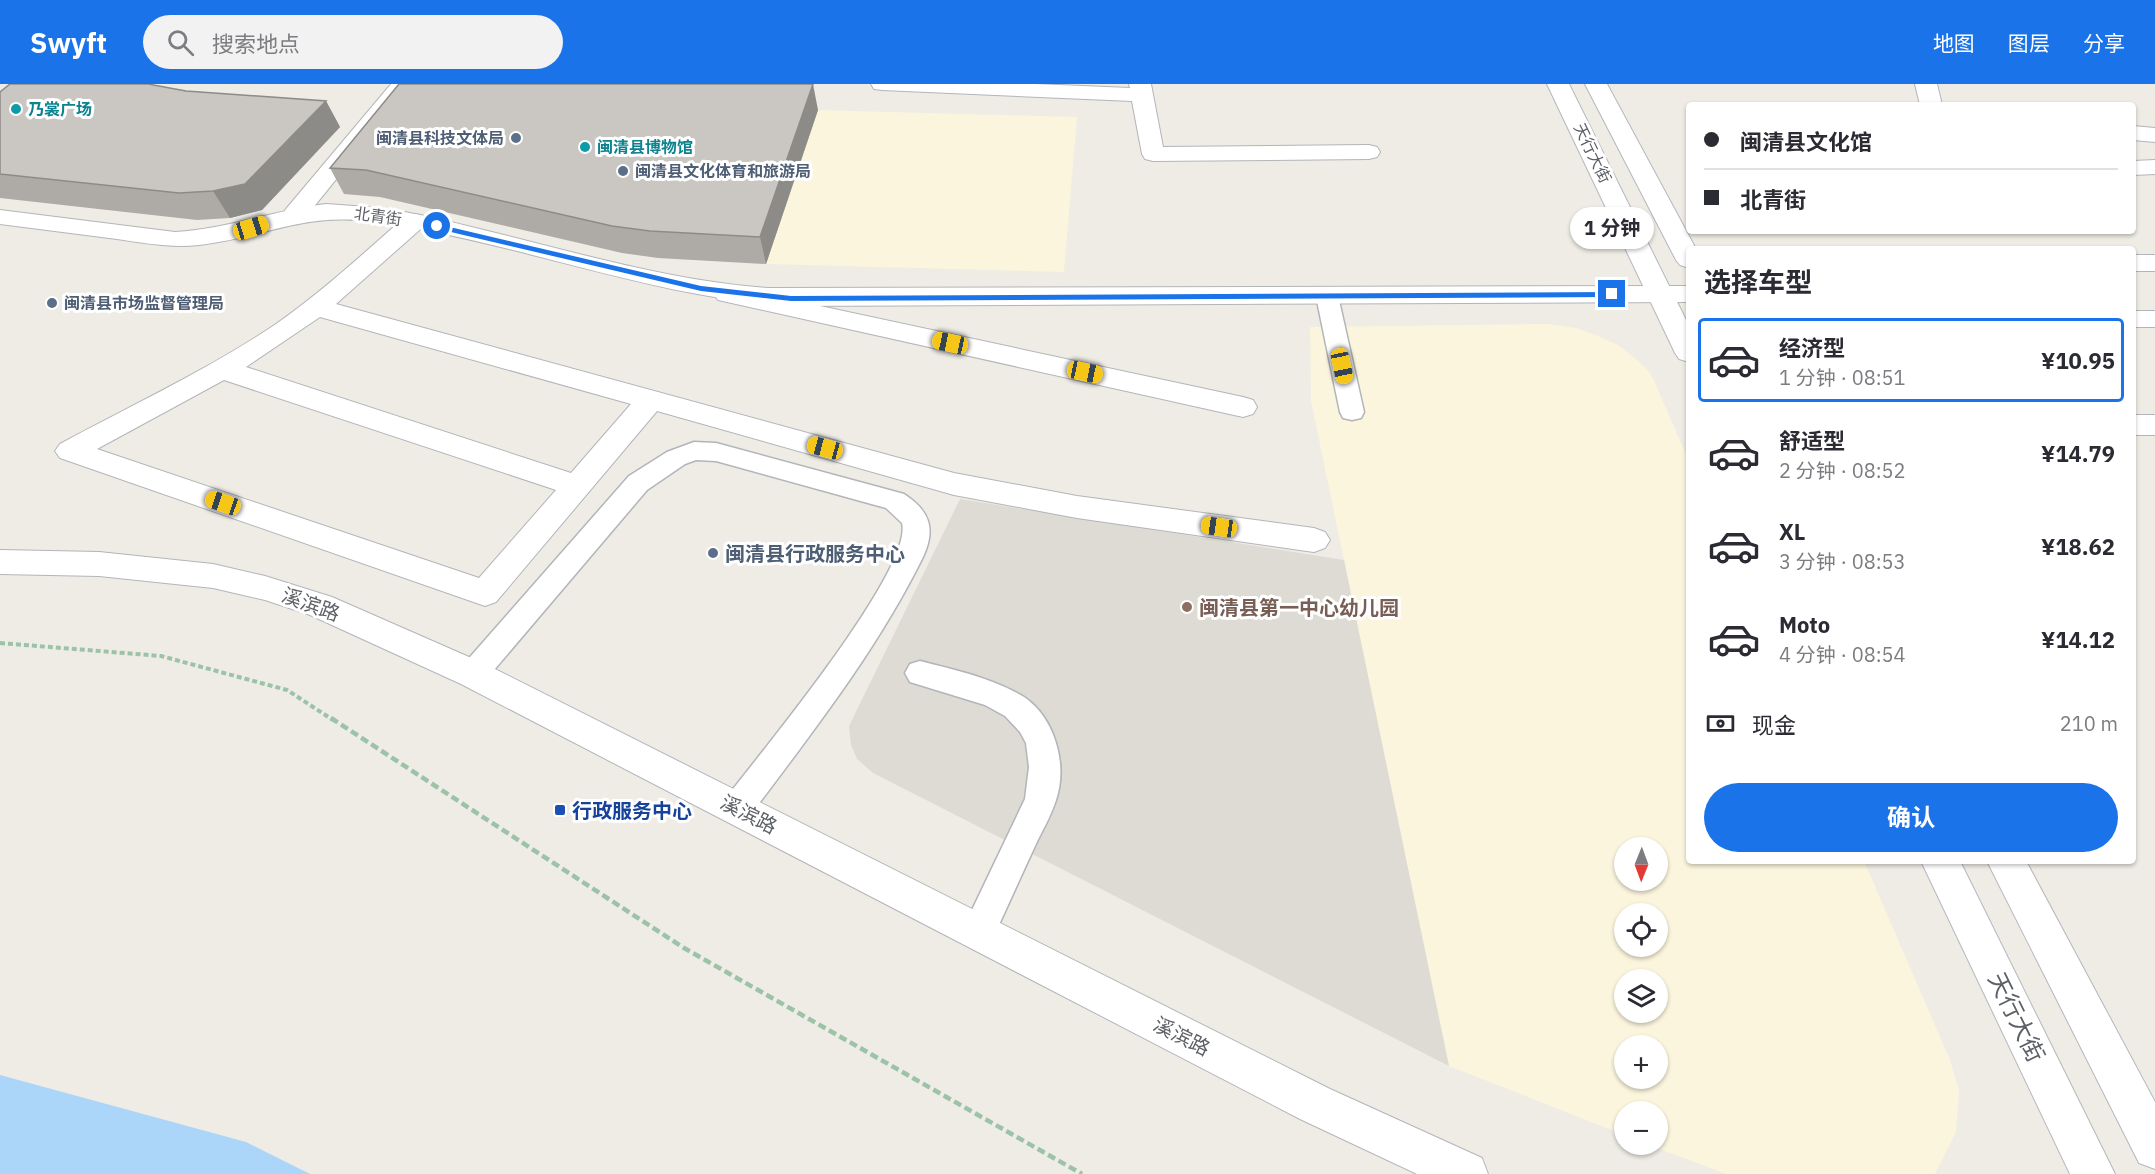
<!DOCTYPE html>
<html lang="zh">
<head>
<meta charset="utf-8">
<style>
	:root { --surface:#fff; --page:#f2f2f3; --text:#2b2b33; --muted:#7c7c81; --line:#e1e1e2; --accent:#1a73e8 }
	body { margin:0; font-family:"IBM Plex Sans","Noto Sans SC",sans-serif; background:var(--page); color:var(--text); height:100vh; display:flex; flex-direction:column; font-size:22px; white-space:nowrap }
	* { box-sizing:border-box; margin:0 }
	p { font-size:20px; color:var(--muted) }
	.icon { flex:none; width:33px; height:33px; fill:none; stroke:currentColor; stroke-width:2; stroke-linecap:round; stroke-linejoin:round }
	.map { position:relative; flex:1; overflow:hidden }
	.panel { position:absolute; left:1686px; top:162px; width:450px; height:618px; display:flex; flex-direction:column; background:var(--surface); border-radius:6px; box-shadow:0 2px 4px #0004 }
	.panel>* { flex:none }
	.hud { position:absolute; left:1686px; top:18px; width:450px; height:132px; border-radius:6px; box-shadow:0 2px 4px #0004; display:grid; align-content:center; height:132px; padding:0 18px; background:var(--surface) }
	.needle { width:39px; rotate:181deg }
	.controls { position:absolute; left:1614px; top:753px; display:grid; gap:12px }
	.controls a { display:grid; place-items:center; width:54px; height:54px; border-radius:50%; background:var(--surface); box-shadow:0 2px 4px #0004; font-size:30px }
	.end { position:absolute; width:27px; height:27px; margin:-14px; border:8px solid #1a73e8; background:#fff; box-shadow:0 0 0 3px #fff }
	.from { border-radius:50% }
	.bubble { position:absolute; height:42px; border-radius:21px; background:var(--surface); box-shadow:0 2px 4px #0004; font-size:20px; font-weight:700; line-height:42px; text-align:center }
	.car { position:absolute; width:18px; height:36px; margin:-18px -9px; border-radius:8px; box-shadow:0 0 4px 2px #0007; background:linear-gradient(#f5c518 24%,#345 0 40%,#f5c518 0 76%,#345 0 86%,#f5c518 0) }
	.hud b { display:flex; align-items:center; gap:21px; height:57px; font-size:22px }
	.hud b+b { border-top:2px solid var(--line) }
	.hud i { width:15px; height:15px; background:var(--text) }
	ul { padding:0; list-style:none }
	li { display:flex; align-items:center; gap:18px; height:84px; margin:0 12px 9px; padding:0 6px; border:3px solid transparent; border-radius:6px }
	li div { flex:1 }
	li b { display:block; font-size:22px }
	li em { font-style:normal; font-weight:700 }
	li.current { border-color:var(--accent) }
	li>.icon { width:54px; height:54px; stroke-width:1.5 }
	h2 { padding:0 18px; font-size:27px; line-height:72px }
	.pay { display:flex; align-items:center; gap:15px; height:66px; padding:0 18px; font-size:22px }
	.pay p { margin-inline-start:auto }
	.button { display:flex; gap:12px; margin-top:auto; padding:12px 18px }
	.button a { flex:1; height:69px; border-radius:36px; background:var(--accent); color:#fff; font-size:24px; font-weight:700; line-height:69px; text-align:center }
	header { display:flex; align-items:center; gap:36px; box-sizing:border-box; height:84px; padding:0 30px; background:var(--accent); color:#fff }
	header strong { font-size:28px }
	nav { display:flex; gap:33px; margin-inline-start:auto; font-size:21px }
	.search { width:420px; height:54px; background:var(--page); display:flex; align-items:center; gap:15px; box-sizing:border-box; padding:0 21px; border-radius:33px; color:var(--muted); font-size:22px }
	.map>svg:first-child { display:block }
</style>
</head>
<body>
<header>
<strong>Swyft</strong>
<div class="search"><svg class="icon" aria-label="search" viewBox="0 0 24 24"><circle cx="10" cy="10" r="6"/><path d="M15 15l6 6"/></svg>搜索地点</div>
<nav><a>地图</a><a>图层</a><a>分享</a></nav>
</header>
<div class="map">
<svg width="2155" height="1090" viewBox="0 0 2155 1090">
	<rect width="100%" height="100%" fill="#eeece5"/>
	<g fill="#fbf5dd" fill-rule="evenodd">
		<path d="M818,26l259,7 -13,155 -298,-8z"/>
		<path d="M1548,240l28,4 22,8 20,9 18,14 15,15 38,87v400h175l86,199 9,31 -3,41 -21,42h-209l-77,-29 9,-1v-32h-34v23l-175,-69 -138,-665 -1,-74zM1624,764h34v32h-34zM1624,830h34v32h-34zM1624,896h34v32h-34zM1624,962h34v32h-34z"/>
	</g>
	<path fill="#dedbd4" d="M960,415l384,61 105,506 -576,-293 -16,-14 -6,-14 -2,-19z"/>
	<path fill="#abd5f9" d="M0,991l246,67 64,32h-310z"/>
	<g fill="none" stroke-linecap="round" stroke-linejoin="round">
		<g stroke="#b2b5b9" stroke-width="3">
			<g id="service">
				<path d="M1327,205l8,2 3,5 26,116 -3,6 -9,2 -9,-2 -3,-6 -24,-116 3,-5z"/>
				<path d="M694,358l22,1 188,51c26,17 32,35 19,63 -47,95 -112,177 -175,261l-11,4 -11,-4 -5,-10 5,-10c33,-43 188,-229 176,-275l-16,-15 -170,-47 -20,-1 -11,4 -38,26 -164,193 -10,3 -10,-3 -5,-9 5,-9 166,-189 38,-24z"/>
				<path d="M920,577c35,9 73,17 104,36 31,21 44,68 32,103 -5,16 -14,31 -21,46 -15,32 -29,64 -44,96l-12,5 -12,-5 -5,-11 63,-132 4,-32 -3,-24 -6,-11 -15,-16 -20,-11 -75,-23 -5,-9 5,-9z"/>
			</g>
		</g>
		<g stroke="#b2b5b9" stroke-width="2">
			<g id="pedestrian">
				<rect x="2133" y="171" width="22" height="16"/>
				<rect x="2133" y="227" width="22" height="16"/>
			</g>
		</g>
		<g stroke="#b2b5b9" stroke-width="2">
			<g id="minor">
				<path d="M391,0h22l-109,135 -9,2 -9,-2 -3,-5 3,-5z"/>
				<path d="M871,0h164l95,4 -1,-4h22l12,63 206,-2 8,2 3,5 -3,5 -8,2 -216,2 -8,-2 -3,-5 -10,-53 -250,-11 -8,-1z"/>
				<path d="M1915,0h22l5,21h-22z"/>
				<path d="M2133,42l22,2v14l-22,-2z"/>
				<path d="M2155,76v14l-22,1v-14z"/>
				<path d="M415,130l9,2 3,5 -3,5 -88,78 618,169 123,23 237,32 11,4 5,8 -5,8 -11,4 -237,-34 -123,-23 -297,-84 -161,191 -11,4 -425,-148 -5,-7 5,-7c72,-39 148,-74 216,-120 46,-32 88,-71 130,-108zM320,233l311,87 -60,69 -325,-106zM224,296l332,110 -77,88 -382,-129z"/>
				<path d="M727,202l516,111 10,3 4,7 -4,7 -10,3 -525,-117 -4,-6 4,-6z"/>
				<rect x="2133" y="331" width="22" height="20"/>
			</g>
		</g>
		<g stroke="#b2b5b9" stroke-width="2">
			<g id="tertiary">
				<path d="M326,120l42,3 37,5c120,24 240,67 363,76l921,-2v16l-898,4c-145,-9 -280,-67 -423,-85 -66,-8 -107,17 -169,24 -28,3 -55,-2 -82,-6 -39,-5 -78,-10 -117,-15v-14l175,22c52,-3 100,-22 151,-28z"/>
				<path d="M0,466l99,2 114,12 52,12 67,21 153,67 845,425 152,69 6,16h-71l-117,-55 -839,-435 -151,-69 -45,-15 -52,-12 -114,-12 -99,-2z"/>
			</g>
		</g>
		<g stroke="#b4b7bc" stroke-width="2">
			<g id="secondary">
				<path d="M1547,0h22l120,242v36l-10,-3 -4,-6z"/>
				<path d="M1585,0h22l89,165h-7v19l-9,-3 -4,-5z"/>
				<path d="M1921,777h39l155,313h-45z"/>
				<path d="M1987,777h39l129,241v67l-16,-6z"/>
			</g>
		</g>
		<path stroke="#9cc2a7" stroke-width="4" stroke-dasharray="5 3" stroke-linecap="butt" d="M0,559l161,13 126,34 46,30"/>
		<path stroke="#9cc2a7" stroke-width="4.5" stroke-dasharray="8 4" stroke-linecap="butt" d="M331,634l353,230 398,226"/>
		<use href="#service" fill="#fff" fill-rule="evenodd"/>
		<use href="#pedestrian" fill="#fff" fill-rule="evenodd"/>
		<use href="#minor" fill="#fff" fill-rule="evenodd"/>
		<use href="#tertiary" fill="#fff" fill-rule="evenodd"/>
		<use href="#secondary" fill="#fff" fill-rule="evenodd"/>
	</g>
	<g fill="#aeaba7">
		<path d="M164,4l22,3 140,10 14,26 -78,83 -32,8 -33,2 -197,-22v-106z"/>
		<path d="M818,26l-52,154 -108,-6 -36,-5 -242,-56 -36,-3 -14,-26z"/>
	</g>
	<g fill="#8d8b88">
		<path d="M813,0l5,26 -52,154 -6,-27z"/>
		<path d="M326,17l14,26 -78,83 -32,8 -17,-27z"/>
	</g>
	<g fill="#cac7c2" stroke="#8d8b88" stroke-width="1.5">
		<path d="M10,0h138l38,7 140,10 -81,83 -32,7 -34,2 -179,-19v-82z"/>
		<path d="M399,0h414l-53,153 -110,-6 -38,-5 -246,-56 -36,-2z"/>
	</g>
	<path fill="#1a73e8" d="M437,140l264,62 90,10 821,-4 4,2 -4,3 -821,4 -90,-10 -267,-63z"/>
	<g fill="#0f9aa8" stroke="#fff" stroke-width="2">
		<circle cx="16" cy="25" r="6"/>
		<circle cx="585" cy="63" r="6"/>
	</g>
	<g fill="#5c6f8a" stroke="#fff" stroke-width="2">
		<circle cx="516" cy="54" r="6"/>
		<circle cx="623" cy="87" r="6"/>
		<circle cx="52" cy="219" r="6"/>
		<circle cx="713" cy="469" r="6"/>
	</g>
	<circle fill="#8d6e63" stroke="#fff" stroke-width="2" cx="1187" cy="523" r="6"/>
	<rect fill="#1a4fb4" stroke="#fff" stroke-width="2" x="554" y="720" width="12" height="12" rx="3"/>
	<g text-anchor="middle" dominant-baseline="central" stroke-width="6" stroke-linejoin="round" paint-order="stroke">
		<g font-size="16" font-weight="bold" fill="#0d838f" stroke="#fff" text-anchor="start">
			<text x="28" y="25">乃裳广场</text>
			<text x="597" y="63">闽清县博物馆</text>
		</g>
		<g font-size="16" font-weight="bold" fill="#4e5e75" stroke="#fff" text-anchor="start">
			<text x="504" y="54" text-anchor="end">闽清县科技文体局</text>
			<text x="635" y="87">闽清县文化体育和旅游局</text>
			<text x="64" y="219">闽清县市场监督管理局</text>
		</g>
		<g font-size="16" fill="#5d6065" stroke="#fff">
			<text transform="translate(1593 69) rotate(64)">天行大街</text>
			<text transform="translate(378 132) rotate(8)">北青街</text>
		</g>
		<g font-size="20" font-weight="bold" fill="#4e5e75" stroke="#fff" text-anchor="start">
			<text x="725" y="469">闽清县行政服务中心</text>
		</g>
		<g font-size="20" fill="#5d6065" stroke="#fff">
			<text transform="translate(311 520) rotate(20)">溪滨路</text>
			<text transform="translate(749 730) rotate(27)">溪滨路</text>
			<text transform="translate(1182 952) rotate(27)">溪滨路</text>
		</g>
		<g font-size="20" font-weight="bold" fill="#785e54" stroke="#fff" text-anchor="start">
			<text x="1199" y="523">闽清县第一中心幼儿园</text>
		</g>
		<g font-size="20" font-weight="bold" fill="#164399" stroke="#fff" text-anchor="start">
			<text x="572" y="726">行政服务中心</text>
		</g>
		<g font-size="24" fill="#5d6065" stroke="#fff">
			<text transform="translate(2017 933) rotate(64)">天行大街</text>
		</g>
	</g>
</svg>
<div class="controls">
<a><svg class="needle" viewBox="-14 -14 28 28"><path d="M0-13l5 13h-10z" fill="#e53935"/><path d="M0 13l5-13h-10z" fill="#7c7c81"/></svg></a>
<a><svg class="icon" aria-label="locate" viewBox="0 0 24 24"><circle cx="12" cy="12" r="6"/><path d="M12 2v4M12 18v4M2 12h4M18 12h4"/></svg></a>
<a><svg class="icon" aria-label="layers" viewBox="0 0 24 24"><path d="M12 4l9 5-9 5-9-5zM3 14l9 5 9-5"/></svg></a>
<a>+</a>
<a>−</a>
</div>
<i class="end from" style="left:437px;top:142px"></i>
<i class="end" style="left:1612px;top:210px"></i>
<div class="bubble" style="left:1570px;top:123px;width:84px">1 分钟</div>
<i class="car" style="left:251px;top:144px;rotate:73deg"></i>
<i class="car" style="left:950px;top:259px;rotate:282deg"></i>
<i class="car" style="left:1342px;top:282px;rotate:168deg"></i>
<i class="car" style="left:1085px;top:288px;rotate:102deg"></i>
<i class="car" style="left:825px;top:364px;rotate:285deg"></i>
<i class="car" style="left:223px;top:419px;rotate:289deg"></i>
<i class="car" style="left:1219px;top:443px;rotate:278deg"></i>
<div class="hud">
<b><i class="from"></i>闽清县文化馆</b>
<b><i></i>北青街</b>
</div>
<section class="panel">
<h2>选择车型</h2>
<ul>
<li class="current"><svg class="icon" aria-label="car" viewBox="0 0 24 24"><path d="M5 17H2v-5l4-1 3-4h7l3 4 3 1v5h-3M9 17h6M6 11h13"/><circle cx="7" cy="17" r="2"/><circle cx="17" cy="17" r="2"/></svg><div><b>经济型</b><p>1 分钟 · 08:51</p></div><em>¥10.95</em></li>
<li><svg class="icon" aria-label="car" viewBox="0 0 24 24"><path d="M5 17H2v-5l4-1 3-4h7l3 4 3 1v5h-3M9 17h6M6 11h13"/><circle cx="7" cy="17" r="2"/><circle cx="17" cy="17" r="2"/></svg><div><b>舒适型</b><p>2 分钟 · 08:52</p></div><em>¥14.79</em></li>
<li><svg class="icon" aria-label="car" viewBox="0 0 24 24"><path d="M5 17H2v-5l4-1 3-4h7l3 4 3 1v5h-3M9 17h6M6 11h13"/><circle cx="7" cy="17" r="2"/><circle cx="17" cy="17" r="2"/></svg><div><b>XL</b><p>3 分钟 · 08:53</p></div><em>¥18.62</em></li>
<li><svg class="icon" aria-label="car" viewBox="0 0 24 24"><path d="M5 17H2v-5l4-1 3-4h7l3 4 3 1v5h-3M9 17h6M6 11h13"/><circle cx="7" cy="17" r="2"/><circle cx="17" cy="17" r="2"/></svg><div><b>Moto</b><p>4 分钟 · 08:54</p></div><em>¥14.12</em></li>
</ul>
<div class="pay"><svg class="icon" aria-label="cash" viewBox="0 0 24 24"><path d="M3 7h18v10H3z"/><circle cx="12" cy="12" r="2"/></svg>现金<p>210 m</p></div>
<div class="button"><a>确认</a></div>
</section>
</div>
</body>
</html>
